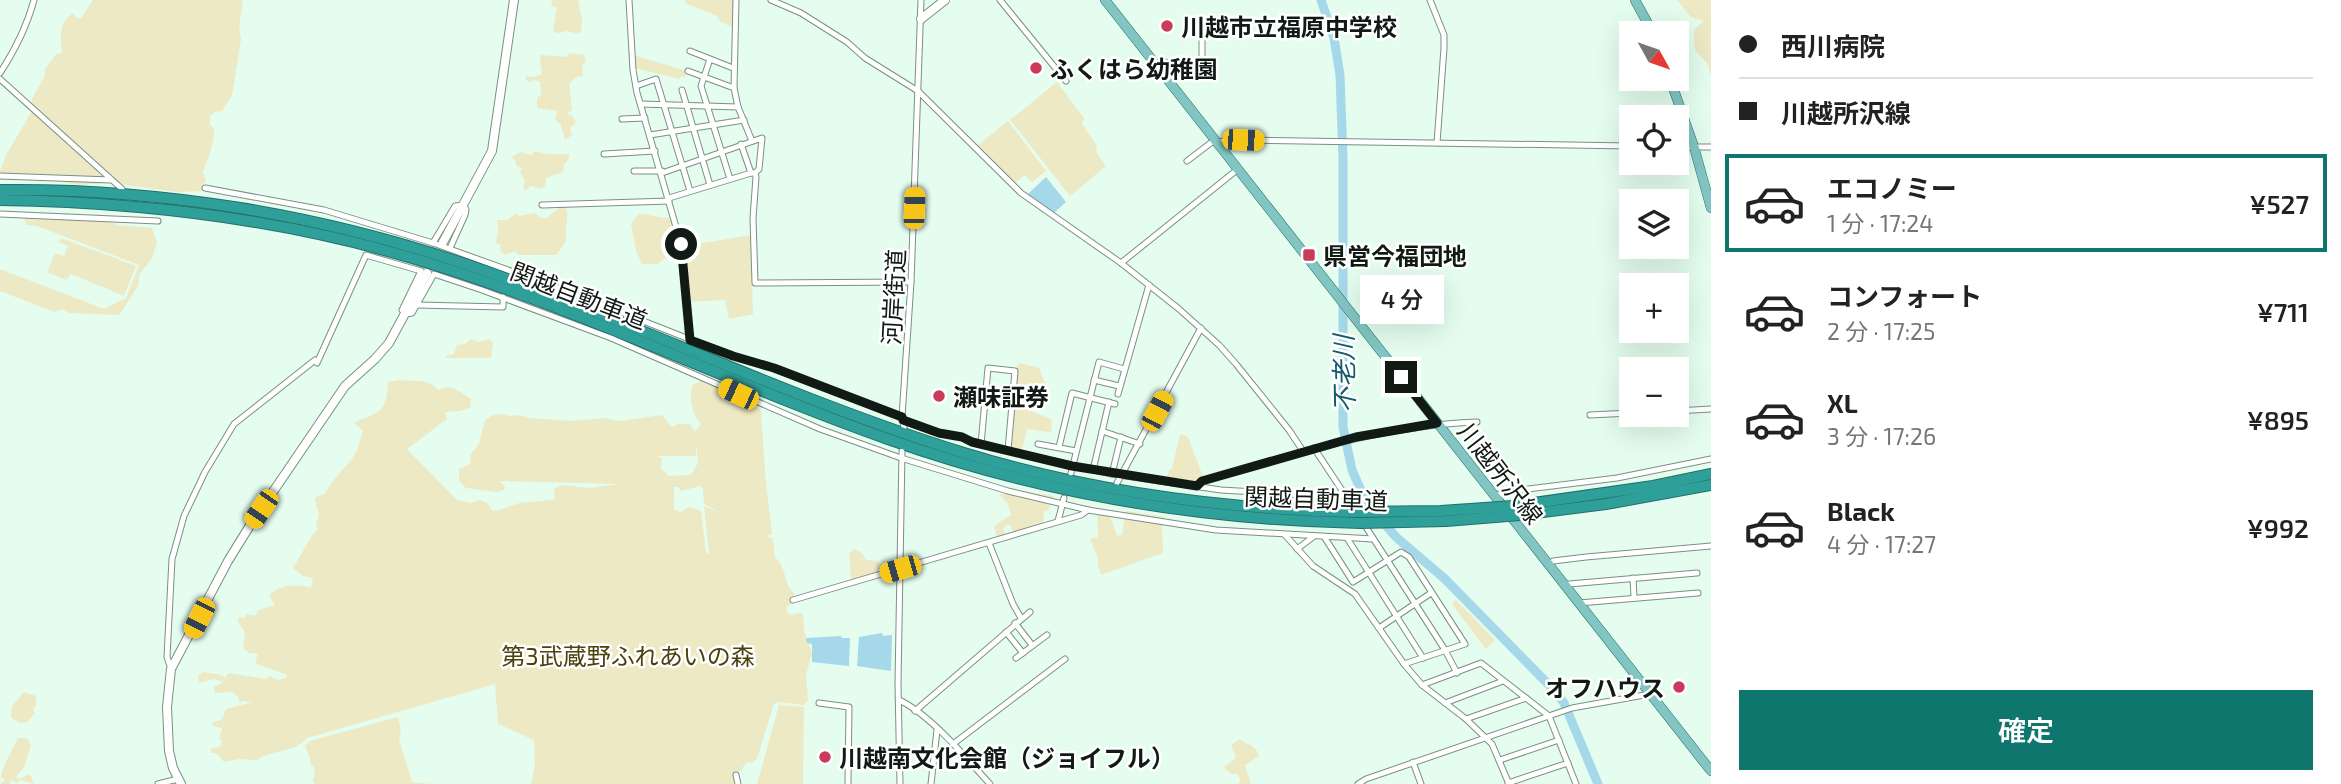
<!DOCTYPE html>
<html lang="ja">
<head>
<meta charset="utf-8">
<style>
	:root { --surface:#fff; --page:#f2f2f2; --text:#222; --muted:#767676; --line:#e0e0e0; --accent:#0f766e }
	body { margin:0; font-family:"Exo 2","Noto Sans JP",sans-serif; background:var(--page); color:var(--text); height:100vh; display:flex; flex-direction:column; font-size:26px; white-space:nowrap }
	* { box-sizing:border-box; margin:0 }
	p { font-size:23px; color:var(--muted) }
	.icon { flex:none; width:38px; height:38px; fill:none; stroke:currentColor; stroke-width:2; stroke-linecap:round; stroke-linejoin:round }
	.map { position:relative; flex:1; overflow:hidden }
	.panel { display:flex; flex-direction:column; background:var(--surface); width:630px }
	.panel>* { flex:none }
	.hud { display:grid; align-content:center; height:154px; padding:0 28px; background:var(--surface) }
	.needle { width:46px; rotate:130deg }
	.fabs { position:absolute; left:1619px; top:21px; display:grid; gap:14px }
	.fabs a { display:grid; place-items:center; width:70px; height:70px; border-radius:0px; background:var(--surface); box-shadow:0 7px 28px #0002; font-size:35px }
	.end { position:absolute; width:32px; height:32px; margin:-16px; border:9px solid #111a15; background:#fff; box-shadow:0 0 0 4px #fff }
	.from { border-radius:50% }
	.bubble { position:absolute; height:49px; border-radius:0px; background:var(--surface); box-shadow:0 7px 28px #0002; font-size:23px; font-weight:600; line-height:49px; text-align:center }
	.car { position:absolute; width:21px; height:42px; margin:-21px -10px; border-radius:9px; box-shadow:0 0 5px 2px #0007; background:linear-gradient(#f5c518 24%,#345 0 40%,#f5c518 0 76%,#345 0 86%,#f5c518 0) }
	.hud b { display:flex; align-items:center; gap:24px; height:66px; font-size:26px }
	.hud b+b { border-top:2px solid var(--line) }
	.hud i { width:18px; height:18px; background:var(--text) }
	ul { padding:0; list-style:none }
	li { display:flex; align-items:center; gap:21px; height:98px; margin:0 14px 10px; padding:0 14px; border:4px solid transparent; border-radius:0px }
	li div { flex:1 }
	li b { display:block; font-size:26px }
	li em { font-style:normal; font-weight:600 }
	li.current { border-color:var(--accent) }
	li>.icon { width:63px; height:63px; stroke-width:1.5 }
	.button { display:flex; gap:14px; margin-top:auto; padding:14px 28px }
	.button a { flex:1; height:80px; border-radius:0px; background:var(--accent); color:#fff; font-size:28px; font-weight:600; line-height:80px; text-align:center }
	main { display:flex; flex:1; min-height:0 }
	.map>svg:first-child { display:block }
</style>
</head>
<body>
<main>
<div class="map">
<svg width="1711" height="784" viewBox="0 0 1711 784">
	<rect width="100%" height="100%" fill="#e4fdef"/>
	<g fill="#ede9c5" fill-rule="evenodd">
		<path d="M93,0h150l-4,27 2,12 -9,57 -10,15 -7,1 -5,4v9l4,4c0,16 -6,29 -11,43l3,10 -4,2v7l-25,1 -67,-9 -31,2 -31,-5h-48v-9l6,-16 26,-44v-13l13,-22v-7l11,-15 6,-1c-2,-21 -3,-28 11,-40l4,5h4z"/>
		<path d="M554,0h24l4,20 -1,12 -5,2 -9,-3 -10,2 -4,-2 4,-24 -5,-1 -1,-4z"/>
		<path d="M685,0h49v28l-13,-6 -4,-6 -32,-13z"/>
		<path d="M1677,0h34v77l-3,-13c-15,-17 -13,-9 -14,-34l10,-9 -13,-4z"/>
		<path d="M569,53l15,2 2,7 -4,4 1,10 -7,1 -7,7 3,26 -6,4 6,2 4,6 -6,6 2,7 -7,5 -4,-15 -6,-6 2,-8 -20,-3v-10l4,-3 -1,-13 -5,-2 -7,2 -2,-3v-3l9,1 7,-3 -2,-13 1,-6 25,2z"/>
		<path d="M633,55l54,16 -2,6 -4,-1 -1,3 -46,-11z"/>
		<path d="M1057,82l27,36 -2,6 15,22 -1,6 10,14 -36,30 -60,-76z"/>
		<path d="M1008,121l38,50 -14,11 -7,-7 -11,9 -37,-38z"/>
		<path d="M535,151l11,3h23v5l-5,5 -1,8 -17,6 -1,8 -3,3 -11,-3 -5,4 -3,-2 2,-7 -5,-9 2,-3 -6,-4 -1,-5 -4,-3 9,-5 11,3z"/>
		<path d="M561,206l5,2c4,13 -2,20 0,32l-9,15h-37l-6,-4 -9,4 -4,-3 -1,-8 -4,-1 2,-13 -1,-10h10l9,-7 3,3 16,-3 7,5h5z"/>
		<path d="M639,214c12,-1 21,6 33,3l9,38 -17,4 -6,5h-16l-6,-13 -5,-27z"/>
		<path d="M28,216c29,3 57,4 86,7l4,2 34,3 5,15 -6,17 -11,13 -2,13 -19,29 -50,-2 -7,-4 -7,3 -55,-21v-22l104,40 22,-11 13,-33 -102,-39 -11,-1 -2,-7z"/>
		<path d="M751,235l2,79 -24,5 -4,-19 -36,2 -4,-56z"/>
		<path d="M61,238l75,28 -12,30 -53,-22 -5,6 -19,-8 8,-19 9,3 4,-10 -9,-4z"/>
		<path d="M471,339l7,3 12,-3 3,5 -2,14h-45v-2l8,-2 3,-9 8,-1z"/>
		<path d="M1020,363l19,5 6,15 -6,15 -7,3 -4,9 23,9 1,12 -3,1 -22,-3 -4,17 -4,5 -8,-2 3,-40 8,-2 -7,-3 2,-38z"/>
		<path d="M400,380c15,2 29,-2 38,10 15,-7 21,2 33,9l-1,9 -10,3 -15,1 2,7 -40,30 50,51 13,3 10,-3 7,3 6,8c10,-1 18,-6 27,-8 12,-2 23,-1 35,-4l-1,-10 7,-4 28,3 30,-4 -120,-3 6,5 -1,4 -8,2 -30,-4 -7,-7v-12l12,-5 -1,-9 9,-11 6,-24 8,-5 9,-1 9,2 8,-1 10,3 44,3 30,-3 17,3 42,-6 10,12 6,-3h12l5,8 6,-8c-9,-9 -13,-28 -8,-39l10,-5 58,29 4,63 7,62 -5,2 6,3 2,18c9,8 9,18 13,28 3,6 7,8 8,16l-10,6 1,5 3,3 8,-2 5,1 1,17 8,22 -6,22 2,25 -4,5 -25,-3 -5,2 -17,55 -4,3 -7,1 -7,10 -3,11h-205l4,-20 -1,-24 -36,-16 -3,-40 -188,54c-14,16 -34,11 -50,22l-17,-1 -16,3 -8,-9h-5v-4l9,-2 2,-7 -3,-1 3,-11 -9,-2 -1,-3 10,-4 4,-10 27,-7 -11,-1 -2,2 -2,-6 -5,-5 -18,1 -1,-6 10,-5 -11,-3 -14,4 -1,-7 5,-4 18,3 4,3 4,-5 37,6 4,-3 8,4 8,-2 1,-3c-3,-2 -25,-9 -32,-12l3,-9 -9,-1 -6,-5 2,-16 -8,-12 3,-3 4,1 2,-4 9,2 3,-6 17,-5 -6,-10c11,-10 29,-12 42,-7l2,-10 -10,-2 -10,-8 20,-34 5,-4 -2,-6 3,-9 -4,-15 2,-4 8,-2c7,-15 21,-26 31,-41 3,-6 4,-15 7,-22l-9,-8c27,-13 32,-9 34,-41zM696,444l2,19 -7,12 -23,1 -3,-5 -4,-1 1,-12 -5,-2h39zM701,486l2,3 1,15 17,9 -17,-7 5,48 -3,-1 -5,-42 -11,-4 -10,5 -6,-3v-22h5l1,4z"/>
		<path d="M1180,434l8,3 15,40 -11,6 -26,-4 4,-10h2z"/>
		<path d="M1015,490l38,6 -4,14 -5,2 -1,12 -30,9 -3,-8h-3l-4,4 3,7 -9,2 -3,-12 17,-11 -3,-11 -9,-10 13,-1z"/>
		<path d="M1099,509l9,1 9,26 5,-2 3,-20 2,-3 38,6 -3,10 1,26 -62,22 -3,-10v-6l-8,-20 8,-2 -1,-22z"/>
		<path d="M854,549l8,4 4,7 12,1 2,8 -3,5 -26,6 -2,-27z"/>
		<path d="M1456,600l39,40 -9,9 -34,-45z"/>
		<path d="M24,692l12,4v10l-3,3 2,4 -8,9 -7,1 -9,-5 1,-12z"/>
		<path d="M779,705l25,2 -1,77h-46z"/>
		<path d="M398,717l3,14 -2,8 13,43 19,2h-116l-2,-3 2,-12 -5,-6 1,-3 -6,-14 5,-5z"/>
		<path d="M18,738h9l4,7 -7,22 -8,10 3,2 11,-5 4,10 -13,-4 -4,3 -5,-3 -2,4h-10l5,-4 -4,-3c2,-13 11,-26 17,-39z"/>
		<path d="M1240,739c6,6 16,5 19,17l-14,9 6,19h-12l1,-5 -3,-5h-6l-6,-5v-3l11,-8 -5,-13z"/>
	</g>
	<g fill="#a5d8e9">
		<path d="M1046,177l20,25 -12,11 -26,-19z"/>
		<path d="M882,633l1,3 9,-1 -1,36 -34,-5 2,-29z"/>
		<path d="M841,636l1,2h8l-1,28 -37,-4v-18l-5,-1 -1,-5z"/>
	</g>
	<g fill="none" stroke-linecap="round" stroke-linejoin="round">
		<path stroke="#a5d8e9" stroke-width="9" d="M1321,0l13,38 6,37 3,84v268l9,43 11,25 19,26 14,16 49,42 107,109 12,15 34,81"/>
		<g stroke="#7a9084" stroke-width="7">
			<g id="street">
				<path d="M629,0l4,70 4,23 44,151 9,96"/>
				<path d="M736,0l-2,88 4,19 14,34"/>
				<path d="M771,0l30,13 46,29 18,16 53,33 103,102 100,70 58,46 40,36 17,19 53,66 14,21"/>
				<path d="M1000,0l66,81"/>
				<path d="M1430,0l14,35v13l-7,95"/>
				<path d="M690,51l43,17"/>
				<path d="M710,59l-9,27 29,93"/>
				<path d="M1155,64l5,-2 42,2v-33"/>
				<path d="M688,71l46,17"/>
				<path d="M0,73c15,-23 27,-47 34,-73"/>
				<path d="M0,79l122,110"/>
				<path d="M636,86l20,-7 34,112"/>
				<path d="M682,90l28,95"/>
				<path d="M641,104l97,3"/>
				<path d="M622,119l23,-1"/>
				<path d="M650,135l94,-15"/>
				<path d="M1676,147h35"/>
				<path d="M604,154l51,-3"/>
				<path d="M1187,161l25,-19 31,-2 388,6"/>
				<path d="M634,171h28"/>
				<path d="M662,173l100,-35 -3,31 -4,4"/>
				<path d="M751,173h4l1,4 -3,41 2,65 156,-1"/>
				<path d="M0,176l111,4"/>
				<path d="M205,188l119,22 109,33 147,53 152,60 42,12 128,49"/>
				<path d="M669,198l82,-25 -10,-29"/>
				<path d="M542,205l127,-4"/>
				<path d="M0,214l158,7"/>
				<path d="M433,243l22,-37 9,-1 2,5 -1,5 -15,33"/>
				<path d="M1121,263l117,-94"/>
				<path d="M421,271l-19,39 4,4 6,-1 22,-39 48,16 129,48 209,91 81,29 107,33 80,19 128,20 157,9"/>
				<path d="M417,305l86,2v-10"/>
				<path d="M317,363l49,-108 55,16"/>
				<path d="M1094,380l25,6"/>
				<path d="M1118,394l31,-109"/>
				<path d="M1676,411l35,-2"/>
				<path d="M1590,415l41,-2"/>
				<path d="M903,420l36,13 23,4 10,5 50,12 90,20 109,16 117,7 6,-3"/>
				<path d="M904,428l-2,-11 9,-135 10,-282"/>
				<path d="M1102,431l38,13"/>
				<path d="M981,444l7,-76 27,3 -7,79"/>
				<path d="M1038,444l38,7"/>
				<path d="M1059,447l13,-54 43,11"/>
				<path d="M1314,448l41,62"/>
				<path d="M1093,470l16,-68"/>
				<path d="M1071,473l28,-111 25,7"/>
				<path d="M1112,474l9,-37"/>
				<path d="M1117,483l84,-155"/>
				<path d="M1197,486l5,-5c91,-27 179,-55 275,-59"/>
				<path d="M1495,496l16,-5 106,-13 94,-19"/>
				<path d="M1058,521l6,-23"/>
				<path d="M1364,524l81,126 12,23"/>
				<path d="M1285,535l28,31 42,28 49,70 61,-20 -56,-87 -8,-5 -48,30 -28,-44"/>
				<path d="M1347,538l76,120"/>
				<path d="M989,543l24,61 8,14"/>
				<path d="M1297,549l16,-12"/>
				<path d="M1549,565l4,-4 33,-4 125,-11"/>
				<path d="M1633,578l1,19"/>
				<path d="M1566,586l3,-2 128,-11"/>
				<path d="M793,600l288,-85 7,-5"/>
				<path d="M1579,603l119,-10"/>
				<path d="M1015,623l17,22"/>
				<path d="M1379,628l52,-35"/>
				<path d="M1006,632l17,21"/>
				<path d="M1016,658l31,-23"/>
				<path d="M1404,664l18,21"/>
				<path d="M171,669l-4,-12 5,-98 12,-43 21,-44 29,-48 81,-64"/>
				<path d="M899,700c32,15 67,58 91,84"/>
				<path d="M819,703l30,4 -1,77"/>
				<path d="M1445,703l58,-22"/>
				<path d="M915,711l115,-99"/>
				<path d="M1466,719l60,-21"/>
				<path d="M953,744l112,-85"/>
				<path d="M1500,760l59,-20"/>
				<path d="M1413,762l8,22"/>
				<path d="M736,775l2,9"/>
				<path d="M1508,783l60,-20"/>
				<path d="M158,784l20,-5"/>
				<path d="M900,784l-2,-100 4,-233"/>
				<path d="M931,784l6,-54"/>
				<path d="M1358,784l8,-5 206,-71 78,-14"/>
				<path d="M1509,784l-17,-40 -26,-25 -44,-34 59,-22 68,53 27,68"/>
			</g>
		</g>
		<g stroke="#7a9084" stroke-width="10">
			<g id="secondary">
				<path d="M921,19l24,-19"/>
				<path d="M442,244l50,-93 22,-151"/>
				<path d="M181,784l-8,-16 -4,-17 -2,-44 4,-38 57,-108 21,-34 96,-141 30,-27 14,-16 38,-70"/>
			</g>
		</g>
		<g stroke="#24706b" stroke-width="10">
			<g id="primary">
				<path d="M1105,0l606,771"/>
				<path d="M1635,0l18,33"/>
				<path d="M1670,79l24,68 17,61"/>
			</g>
		</g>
		<g stroke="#24706b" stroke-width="12">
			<g id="highway">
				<path d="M0,190c159,-2 320,24 471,76 166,57 325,135 493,187 127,39 258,56 389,59"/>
				<path d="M0,200c140,2 278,18 412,58 163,48 316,125 476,181 152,54 311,81 472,84"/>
				<path d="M1513,506l140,-20 58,-12"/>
				<path d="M1520,515l86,-11 105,-19"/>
			</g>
		</g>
		<use href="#street" stroke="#fff" stroke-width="5"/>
		<use href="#secondary" stroke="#fff" stroke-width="8"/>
		<use href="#primary" stroke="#82c5c2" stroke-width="9"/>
		<use href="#highway" stroke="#2e9f99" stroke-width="10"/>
		<g stroke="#24706b" stroke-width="12" stroke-linecap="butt">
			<g id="highway-bridge">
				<path d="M1353,512l88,-1 72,-5"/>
				<path d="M1360,523l86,-2 74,-6"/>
			</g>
		</g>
		<use href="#highway-bridge" stroke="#2e9f99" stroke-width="10"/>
	</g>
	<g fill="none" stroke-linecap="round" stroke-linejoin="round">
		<path stroke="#111a15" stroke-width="9" d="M681,244l9,96 43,16 41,12 128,49 1,3 36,13 23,4 10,5 100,24 125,20 5,-5 154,-44 81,-14 -36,-46"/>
	</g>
	<g fill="#ca3a5a" stroke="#fff" stroke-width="2.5">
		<circle cx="1167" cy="26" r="7"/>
		<circle cx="1036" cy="68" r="7"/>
		<rect x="1302" y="248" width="14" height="14" rx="3.5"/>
		<circle cx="939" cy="396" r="7"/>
		<circle cx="1679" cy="687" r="7"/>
		<circle cx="825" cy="757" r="7"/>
	</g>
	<g text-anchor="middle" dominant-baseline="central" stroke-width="5" stroke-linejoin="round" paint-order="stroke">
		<g font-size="24" font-weight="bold" fill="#111a15" stroke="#fff" text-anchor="start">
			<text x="1181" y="26">川越市立福原中学校</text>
			<text x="1050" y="68">ふくはら幼稚園</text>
			<text x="1323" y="255">県営今福団地</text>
			<text x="953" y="396">瀬味証券</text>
			<text x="1665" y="687" text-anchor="end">オフハウス</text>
			<text x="839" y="757">川越南文化会館（ジョイフル）</text>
		</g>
		<g font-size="24" fill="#111a15" stroke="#fff">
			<text transform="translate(579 295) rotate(21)">関越自動車道</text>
			<text transform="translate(893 297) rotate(-87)">河岸街道</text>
			<text transform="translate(1501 473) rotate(52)">川越所沢線</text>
			<text transform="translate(1316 498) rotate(2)">関越自動車道</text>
		</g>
		<g font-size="24" fill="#49420d" stroke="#fff">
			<text x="628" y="655">第3武蔵野ふれあいの森</text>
		</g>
		<g font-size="26" font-style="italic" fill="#185a6c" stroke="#fff">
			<text transform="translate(1343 374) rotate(-91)">不老川</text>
		</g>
	</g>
</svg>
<div class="fabs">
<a><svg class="needle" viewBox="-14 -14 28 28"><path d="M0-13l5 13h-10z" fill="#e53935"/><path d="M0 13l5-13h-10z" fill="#767676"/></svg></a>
<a><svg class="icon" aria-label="locate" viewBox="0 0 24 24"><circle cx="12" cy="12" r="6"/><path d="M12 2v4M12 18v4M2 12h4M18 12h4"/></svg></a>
<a><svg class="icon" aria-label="layers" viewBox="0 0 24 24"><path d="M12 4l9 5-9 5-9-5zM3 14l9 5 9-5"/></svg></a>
<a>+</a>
<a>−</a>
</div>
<i class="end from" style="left:681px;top:244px"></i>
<i class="end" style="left:1401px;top:377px"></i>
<div class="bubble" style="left:1360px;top:275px;width:84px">4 分</div>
<i class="car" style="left:1243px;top:140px;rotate:92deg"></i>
<i class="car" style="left:914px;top:208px;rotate:2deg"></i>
<i class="car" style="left:738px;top:394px;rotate:295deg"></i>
<i class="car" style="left:1157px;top:411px;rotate:28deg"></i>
<i class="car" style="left:261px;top:509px;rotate:214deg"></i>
<i class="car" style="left:900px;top:569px;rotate:254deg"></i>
<i class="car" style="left:199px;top:618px;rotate:207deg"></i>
</div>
<section class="panel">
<div class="hud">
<b><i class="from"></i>西川病院</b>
<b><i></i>川越所沢線</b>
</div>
<ul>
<li class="current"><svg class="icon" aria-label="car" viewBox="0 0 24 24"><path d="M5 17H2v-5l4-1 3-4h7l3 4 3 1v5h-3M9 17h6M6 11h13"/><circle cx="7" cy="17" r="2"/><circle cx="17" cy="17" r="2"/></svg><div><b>エコノミー</b><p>1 分 · 17:24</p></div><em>¥527</em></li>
<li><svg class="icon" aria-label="car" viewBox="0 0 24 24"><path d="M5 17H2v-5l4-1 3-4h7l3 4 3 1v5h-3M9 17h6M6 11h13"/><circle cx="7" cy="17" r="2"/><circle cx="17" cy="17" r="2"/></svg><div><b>コンフォート</b><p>2 分 · 17:25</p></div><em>¥711</em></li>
<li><svg class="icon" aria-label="car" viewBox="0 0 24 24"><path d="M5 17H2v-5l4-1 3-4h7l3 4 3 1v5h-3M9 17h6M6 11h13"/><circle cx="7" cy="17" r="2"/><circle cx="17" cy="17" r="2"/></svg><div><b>XL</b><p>3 分 · 17:26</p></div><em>¥895</em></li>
<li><svg class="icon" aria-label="car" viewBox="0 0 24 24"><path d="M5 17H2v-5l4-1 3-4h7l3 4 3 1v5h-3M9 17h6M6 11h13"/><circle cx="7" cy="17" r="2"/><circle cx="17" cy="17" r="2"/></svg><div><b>Black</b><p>4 分 · 17:27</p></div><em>¥992</em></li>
</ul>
<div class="button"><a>確定</a></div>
</section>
</main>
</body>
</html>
